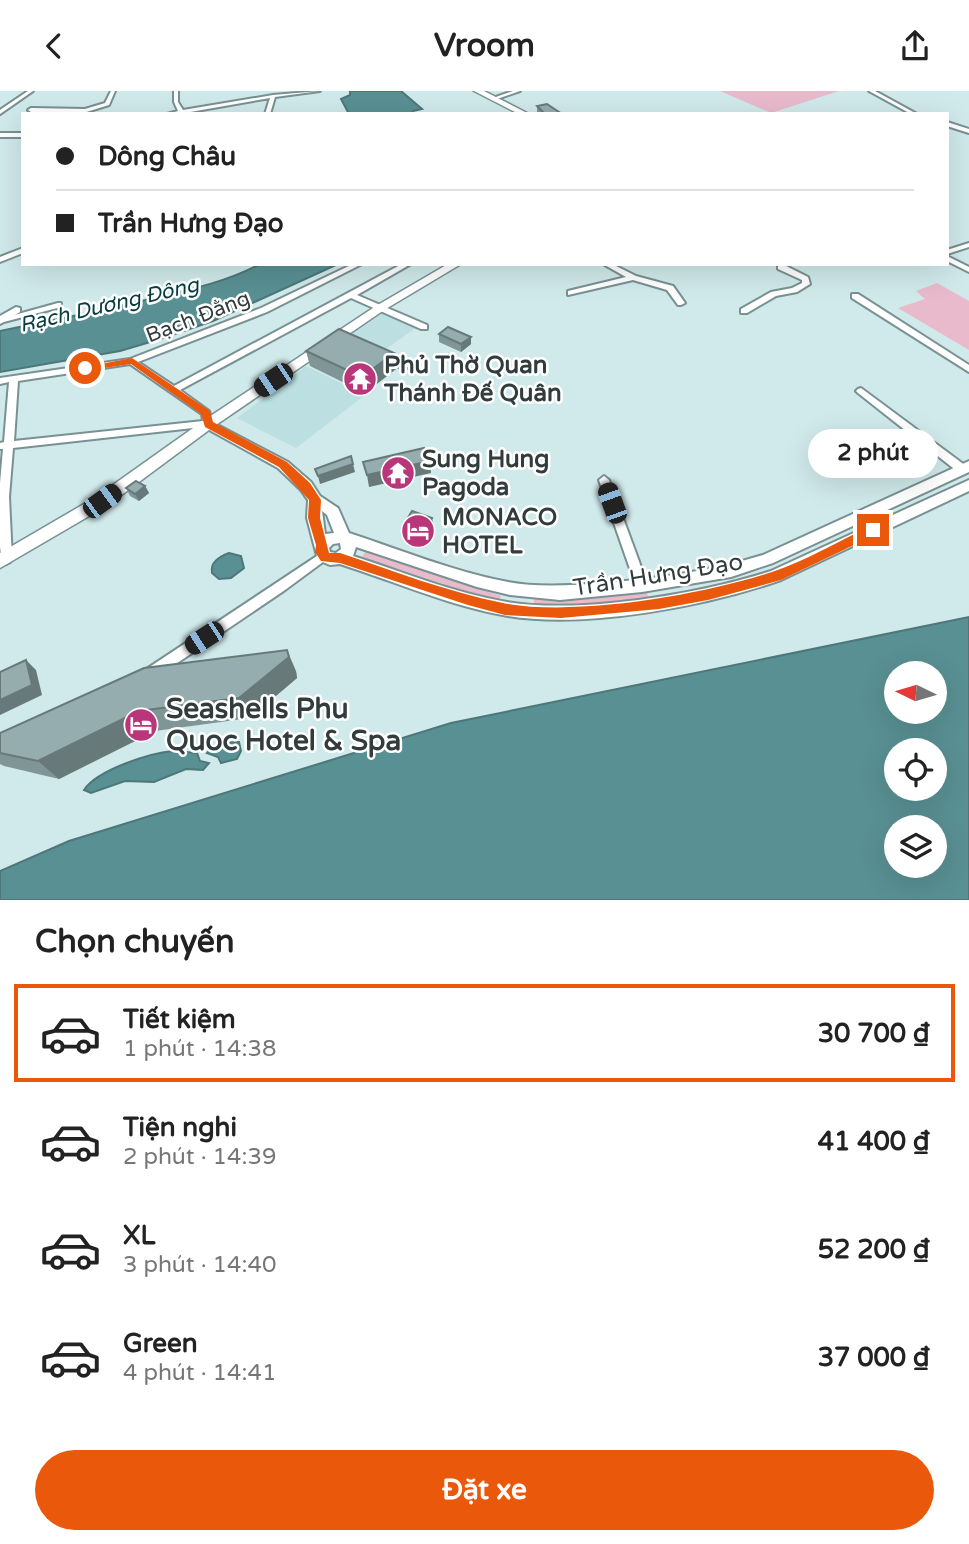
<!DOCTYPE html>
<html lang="vi">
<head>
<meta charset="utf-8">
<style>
	:root { --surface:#fff; --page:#f6f6f6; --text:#222; --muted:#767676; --line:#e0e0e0; --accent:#ea580c }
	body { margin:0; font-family:"Varela Round",sans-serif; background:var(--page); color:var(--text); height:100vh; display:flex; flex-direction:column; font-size:26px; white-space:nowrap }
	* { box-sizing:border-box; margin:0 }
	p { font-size:23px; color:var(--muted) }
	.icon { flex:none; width:38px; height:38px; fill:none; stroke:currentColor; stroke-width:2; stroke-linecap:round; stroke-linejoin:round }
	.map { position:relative; height:809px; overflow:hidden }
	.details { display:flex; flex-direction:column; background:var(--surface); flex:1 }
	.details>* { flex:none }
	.hud { position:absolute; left:21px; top:21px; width:928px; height:154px; border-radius:0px; box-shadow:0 7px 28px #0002; display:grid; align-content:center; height:154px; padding:0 35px; background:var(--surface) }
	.needle { width:46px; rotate:275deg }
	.controls { position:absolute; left:884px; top:570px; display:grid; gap:14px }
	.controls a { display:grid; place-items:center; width:63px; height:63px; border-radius:50%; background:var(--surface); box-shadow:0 7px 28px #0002; font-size:35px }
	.end { position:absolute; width:32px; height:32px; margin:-16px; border:9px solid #ea580c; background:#fff; box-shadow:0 0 0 4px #fff }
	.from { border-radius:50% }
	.bubble { position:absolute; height:49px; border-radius:24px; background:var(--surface); box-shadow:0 7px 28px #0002; font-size:23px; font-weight:700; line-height:49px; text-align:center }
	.car { position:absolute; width:21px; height:42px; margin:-21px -10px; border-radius:9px; box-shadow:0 0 5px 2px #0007; background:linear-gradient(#222 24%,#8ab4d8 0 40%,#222 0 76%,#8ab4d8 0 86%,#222 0) }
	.hud b { display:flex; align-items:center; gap:24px; height:66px; font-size:26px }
	.hud b+b { border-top:2px solid var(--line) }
	.hud i { width:18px; height:18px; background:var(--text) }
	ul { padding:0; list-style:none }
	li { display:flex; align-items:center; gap:21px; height:98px; margin:0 14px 10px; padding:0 21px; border:4px solid transparent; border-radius:0px }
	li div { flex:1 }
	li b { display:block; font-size:26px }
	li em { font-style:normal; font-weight:700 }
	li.active { border-color:var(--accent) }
	li>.icon { width:63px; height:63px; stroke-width:1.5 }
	h2 { padding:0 35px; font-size:32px; line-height:84px }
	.primary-button { display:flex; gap:14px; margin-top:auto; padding:14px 35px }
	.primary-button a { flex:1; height:80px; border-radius:42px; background:var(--accent); color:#fff; font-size:28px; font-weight:700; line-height:80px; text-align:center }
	header { display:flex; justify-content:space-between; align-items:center; height:91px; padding:0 35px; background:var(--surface); font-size:32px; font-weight:700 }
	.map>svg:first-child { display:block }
</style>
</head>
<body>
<header><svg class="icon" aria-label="back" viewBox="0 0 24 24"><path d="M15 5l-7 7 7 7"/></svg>Vroom<svg class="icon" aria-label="share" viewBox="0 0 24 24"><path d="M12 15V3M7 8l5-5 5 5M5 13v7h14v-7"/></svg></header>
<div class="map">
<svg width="969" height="809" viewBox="0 0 969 809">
	<rect width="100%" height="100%" fill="#d0e9ea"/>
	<g fill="#bcdfe1">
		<path d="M385,221l33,14 -39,28 -33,-16z"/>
		<path d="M306,275l59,29 -69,53 -59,-30z"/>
	</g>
	<g fill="#e8bacc">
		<path d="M720,0h119l-68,22z"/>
		<path d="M937,192l32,18v49l-71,-42 27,-9 -9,-8z"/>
		<path d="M365,461l136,44 -3,6 -136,-45z"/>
		<path d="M647,501l1,6 -63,6 -51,1v-6h36z"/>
	</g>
	<g fill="#599093" stroke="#4d7779" stroke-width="2" fill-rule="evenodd">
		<path d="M350,0h51l21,18 -9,2 -1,3h-63l-8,-15 9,-4z"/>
		<path d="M260,173h78l-125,57 -56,19 -37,11 -120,21v-41c53,-11 106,-21 158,-34 35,-8 70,-16 102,-33z"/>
		<path d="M229,462l12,3 3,12 -13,10 -12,1 -7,-6c-2,-11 7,-16 17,-20z"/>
		<path d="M969,526v283h-969v-29l69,-30 382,-118zM896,583h38v38h-38zM896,660h38v38h-38zM896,737h38v38h-38z"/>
		<path d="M236,651h3l2,9 -4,8 -16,4 -3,-6 -11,-4 6,-7 3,5 9,-8z"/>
		<path d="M173,660l24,2 3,8 9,2 -6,7 -17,-1 -32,13 -29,-1 -34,12 -7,-3c13,-20 66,-37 89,-39z"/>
	</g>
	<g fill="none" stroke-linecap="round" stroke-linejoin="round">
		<g stroke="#799192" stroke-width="4">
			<g id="street">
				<path d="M28,0h5l-33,23v-4z"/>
				<path d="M111,0h4l-6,14 -29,9 -2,-2h-47l-3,-2 3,-2 54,1 20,-6z"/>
				<path d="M174,0h4v11l5,8 90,-15 47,-4 -45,6 -5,17h-5l5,-16 -91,16h-12l11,-3 -4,-9z"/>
				<path d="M513,0h7l-23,8 -4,-1z"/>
				<path d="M869,0h6l42,23h-6z"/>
				<path d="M947,31l22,7v4l-22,-7z"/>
				<rect x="0" y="42" width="23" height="4"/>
				<path d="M969,152v4l-22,7v-4z"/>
				<path d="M23,157v5l-23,9v-5z"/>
				<path d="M947,165l22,11v5l-22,-11z"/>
				<path d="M353,173h9l-95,48 -129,50 36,24 228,-122h9l-54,31 70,30v4h-6l-70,-31 -171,92 29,21 4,13 -2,2 -198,22 -4,49 3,62 -2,3 -4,2 -4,-2 -2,-15v-64l3,-34h-3v-6l4,-1 5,-60 -9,2v-6l130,-19 131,-51zM130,273l72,50 1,7 -189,20 4,-60z"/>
				<path d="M603,173h9l24,12 37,10 12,17 -4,2h-3l-11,-15 -34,-10 -65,15v-4l58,-14z"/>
				<path d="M778,174h6l24,12 2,7 -13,8 -21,4 -29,17h-6v-4l30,-17 21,-4 10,-5v-3l-24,-11z"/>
				<path d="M852,203h6l111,71v7l-117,-74z"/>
				<path d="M58,212h3v4l-61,16v-4z"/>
				<path d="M384,263l23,10 1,2 -1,2h-6l-20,-9v-4z"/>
				<path d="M861,297l105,78 1,3 -1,3h-8l-100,-79 -2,-2 2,-2z"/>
				<path d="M604,385l5,4 39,106 -2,3 -4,2 -4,-2 -2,-3 -37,-106z"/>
				<path d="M323,461l4,1 2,3 -2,3 -42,31 -130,88 -5,2 -5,-2 -2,-4 2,-4z"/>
			</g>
		</g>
		<g stroke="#799192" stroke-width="4">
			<g id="secondary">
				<path d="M16,216l4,1v4l-20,12v-8z"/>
				<path d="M208,329l80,42 23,20 9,14 18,12 11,25c52,17 105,39 159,49 32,6 65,3 97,1 53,-5 107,-12 158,-28l206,-94v11l-196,91 -42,14 -89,15 -82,8 -50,-5 -33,-8 -121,-40 -3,9c51,16 101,37 154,46 74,12 193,-8 264,-31l198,-91v11l-188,89c-74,26 -195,49 -273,36 -58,-10 -112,-34 -168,-52l-10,1 -12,-5 -11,-42 1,-18 -7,-10 -23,-22 -74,-41 -2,-3zM322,420l5,4 7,18 -9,1zM340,452l1,6 -5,4 -6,-1 -1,-4 4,-4z"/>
			</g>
		</g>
		<g stroke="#799192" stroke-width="3">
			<g id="primary">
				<path d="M474,0h10l45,23h-10z"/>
				<path d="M448,173h13l-77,46 -171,117 -105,78 -108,63v-15l96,-56 107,-76 173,-115z"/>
			</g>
		</g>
		<use href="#street" fill="#fff" fill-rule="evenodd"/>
		<use href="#secondary" fill="#fff" fill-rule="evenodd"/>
		<use href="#primary" fill="#fff" fill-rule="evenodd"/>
	</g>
	<g fill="#809596">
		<path d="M537,15l25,8h-24l-1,-2z"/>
		<path d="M439,243l32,10 -10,8 -22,-10z"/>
		<path d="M306,260l88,2 2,16 -31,24 -55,-27z"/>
		<path d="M145,395l4,7 -10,8 -9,-5 -4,-8z"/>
		<path d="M432,427l1,7 -10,17 -20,-6 -1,-8z"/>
		<path d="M296,580l1,7 -47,40 -95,13 -96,48 -55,-13 -4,-2v-31z"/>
	</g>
	<g fill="#68797a">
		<path d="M471,246v7l-10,8v-8z"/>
		<path d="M394,262l2,16 -31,24 -3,-16z"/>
		<path d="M430,370l1,12 -62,14 -2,-12z"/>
		<path d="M353,373l2,8 -35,12 -2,-8z"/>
		<path d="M145,395l4,7 -10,8 -4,-7z"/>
		<path d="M432,427l1,7 -10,17 -1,-7z"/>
		<path d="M287,559l9,21 1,7 -47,40 -11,-20z"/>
		<path d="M26,569l10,10 6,25 -42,20v-15z"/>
		<path d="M139,620l16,20 -96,48 -21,-18z"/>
	</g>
	<g fill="#95adae" stroke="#68797a" stroke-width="2">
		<path d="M547,13l15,10h-17l-8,-8z"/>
		<path d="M448,236l23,10 -10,7 -22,-10z"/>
		<path d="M339,238l55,24 -32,24 -56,-26z"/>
		<path d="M424,357l6,13 -63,14 -4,-13z"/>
		<path d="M351,365l2,8 -35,12 -3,-7z"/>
		<path d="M136,390l9,5 -10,8 -9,-6z"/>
		<path d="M412,420l20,7 -10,17 -20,-7z"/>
		<path d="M287,559l2,7 -50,41 -100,13 -101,50 -38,-8v-20l144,-65z"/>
		<path d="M26,569l6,25 -32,15v-28z"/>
	</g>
	<path fill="#ea580c" d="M132,267l78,53 3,11 74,40 23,21 11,17 -1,18 9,35h11c53,18 108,39 163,50 71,14 200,-8 269,-31 33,-11 65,-30 97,-45h8l2,3 -2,4 -96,46 -73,20 -49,9 -98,9 -56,-3 -37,-10 -128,-42 -19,-2 -6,-9 1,-7 -8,-27 1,-18 -30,-33 -74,-40 -4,-13 -70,-50 -46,7 -5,-3z"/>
	<defs>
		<g id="temple-disc" transform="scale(1.75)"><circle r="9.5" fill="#ba367b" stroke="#fff"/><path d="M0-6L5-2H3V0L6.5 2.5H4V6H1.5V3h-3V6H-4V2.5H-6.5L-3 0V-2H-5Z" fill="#fff"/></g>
		<g id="hotel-disc" transform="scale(1.75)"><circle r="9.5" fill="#ba367b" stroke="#fff"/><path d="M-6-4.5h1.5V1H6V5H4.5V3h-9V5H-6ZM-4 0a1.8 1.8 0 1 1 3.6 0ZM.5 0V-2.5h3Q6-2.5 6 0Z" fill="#fff"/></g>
	</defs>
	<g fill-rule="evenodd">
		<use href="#temple-disc" x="360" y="288"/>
		<use href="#temple-disc" x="398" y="382"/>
		<use href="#hotel-disc" x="418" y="440"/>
		<use href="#hotel-disc" x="141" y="634"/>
	</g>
	<g text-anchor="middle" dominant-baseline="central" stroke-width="5" stroke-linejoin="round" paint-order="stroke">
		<g font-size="21" font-style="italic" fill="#053d40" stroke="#fff">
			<text transform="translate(109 214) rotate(-13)">Rạch Dương Đông</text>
		</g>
		<g font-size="21" fill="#323c3d" stroke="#fff">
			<text transform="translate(198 226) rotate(-21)">Bạch Đằng</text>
		</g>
		<g font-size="24" font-weight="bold" fill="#323c3d" stroke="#fff" text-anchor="start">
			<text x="384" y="274">Phủ Thờ Quan<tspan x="384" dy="28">Thánh Đế Quân</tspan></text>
			<text x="422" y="368">Sung Hung<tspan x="422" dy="28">Pagoda</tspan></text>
			<text x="442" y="426">MONACO<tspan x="442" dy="28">HOTEL</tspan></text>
		</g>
		<g font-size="24" fill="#323c3d" stroke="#fff">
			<text transform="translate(658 484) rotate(-9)">Trần Hưng Đạo</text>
		</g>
		<g font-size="28" font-weight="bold" fill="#323c3d" stroke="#fff" text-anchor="start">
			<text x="166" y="618">Seashells Phu<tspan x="166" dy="32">Quoc Hotel &amp; Spa</tspan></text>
		</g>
	</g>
</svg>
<div class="controls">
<a><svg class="needle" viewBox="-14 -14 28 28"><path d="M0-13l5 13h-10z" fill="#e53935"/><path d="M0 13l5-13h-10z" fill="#767676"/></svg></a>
<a><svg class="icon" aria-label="locate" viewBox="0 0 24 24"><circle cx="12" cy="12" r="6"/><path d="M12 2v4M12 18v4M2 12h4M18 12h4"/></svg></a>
<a><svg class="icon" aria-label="layers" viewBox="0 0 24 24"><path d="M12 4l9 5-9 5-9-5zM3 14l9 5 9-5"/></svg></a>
</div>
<i class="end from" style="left:85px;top:277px"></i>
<i class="end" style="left:873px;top:439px"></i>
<div class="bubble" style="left:808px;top:338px;width:130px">2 phút</div>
<i class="car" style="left:273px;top:289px;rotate:236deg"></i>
<i class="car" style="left:102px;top:410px;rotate:54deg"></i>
<i class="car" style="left:612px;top:412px;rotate:340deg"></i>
<i class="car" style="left:204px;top:547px;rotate:237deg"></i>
<div class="hud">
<b><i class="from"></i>Dông Châu</b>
<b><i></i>Trần Hưng Đạo</b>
</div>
</div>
<section class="details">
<h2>Chọn chuyến</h2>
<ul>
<li class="active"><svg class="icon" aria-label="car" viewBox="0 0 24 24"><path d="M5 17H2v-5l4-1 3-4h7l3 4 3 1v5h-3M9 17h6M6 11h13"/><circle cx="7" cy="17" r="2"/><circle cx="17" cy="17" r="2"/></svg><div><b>Tiết kiệm</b><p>1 phút · 14:38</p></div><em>30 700 ₫</em></li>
<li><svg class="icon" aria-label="car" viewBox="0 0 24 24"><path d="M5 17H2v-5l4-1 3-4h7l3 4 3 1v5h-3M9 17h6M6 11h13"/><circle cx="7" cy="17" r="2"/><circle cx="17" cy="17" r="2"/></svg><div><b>Tiện nghi</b><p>2 phút · 14:39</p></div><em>41 400 ₫</em></li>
<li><svg class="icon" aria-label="car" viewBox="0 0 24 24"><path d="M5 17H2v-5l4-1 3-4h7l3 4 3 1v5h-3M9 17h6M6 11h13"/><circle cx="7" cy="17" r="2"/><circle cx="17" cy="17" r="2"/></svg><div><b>XL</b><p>3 phút · 14:40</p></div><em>52 200 ₫</em></li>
<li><svg class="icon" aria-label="car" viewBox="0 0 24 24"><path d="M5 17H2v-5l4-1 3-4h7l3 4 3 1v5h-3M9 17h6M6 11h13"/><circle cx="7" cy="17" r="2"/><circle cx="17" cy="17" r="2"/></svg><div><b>Green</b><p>4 phút · 14:41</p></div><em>37 000 ₫</em></li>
</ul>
<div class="primary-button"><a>Đặt xe</a></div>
</section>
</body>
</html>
